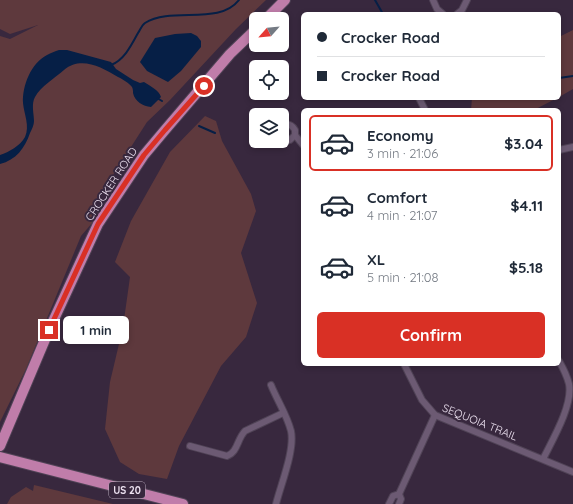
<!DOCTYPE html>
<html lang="en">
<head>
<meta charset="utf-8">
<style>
	:root { --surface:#fff; --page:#f6f6f7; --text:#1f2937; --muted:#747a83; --line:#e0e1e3; --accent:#d93025 }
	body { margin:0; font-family:Quicksand,sans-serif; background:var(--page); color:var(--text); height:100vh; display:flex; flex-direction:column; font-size:15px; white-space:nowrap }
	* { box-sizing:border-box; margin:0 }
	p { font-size:13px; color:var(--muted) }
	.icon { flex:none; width:22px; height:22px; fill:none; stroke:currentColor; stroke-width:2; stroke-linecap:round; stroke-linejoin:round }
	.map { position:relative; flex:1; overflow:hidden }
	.drawer { position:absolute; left:301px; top:108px; width:260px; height:258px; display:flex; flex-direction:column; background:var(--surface); border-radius:6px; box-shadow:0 2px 6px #0003 }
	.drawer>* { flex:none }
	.banner { position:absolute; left:301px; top:12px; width:260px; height:88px; border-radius:6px; box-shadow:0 2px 6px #0003; display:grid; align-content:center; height:88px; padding:0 16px; background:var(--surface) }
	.needle { width:26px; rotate:243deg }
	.tools { position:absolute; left:249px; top:12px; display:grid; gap:8px }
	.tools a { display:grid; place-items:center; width:40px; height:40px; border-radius:6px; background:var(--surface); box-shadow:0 2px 6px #0003; font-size:20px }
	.end { position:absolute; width:18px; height:18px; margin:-9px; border:5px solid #d93025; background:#fff; box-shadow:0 0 0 2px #fff }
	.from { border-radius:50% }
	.bubble { position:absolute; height:28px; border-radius:6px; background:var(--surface); box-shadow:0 2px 6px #0003; font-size:13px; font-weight:700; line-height:28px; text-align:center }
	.banner b { display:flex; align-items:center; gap:14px; height:38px; font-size:15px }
	.banner b+b { border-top:1px solid var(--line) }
	.banner i { width:10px; height:10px; background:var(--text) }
	ul { padding:7px 0 0; list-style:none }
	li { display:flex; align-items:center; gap:12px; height:56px; margin:0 8px 6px; padding:0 8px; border:2px solid transparent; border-radius:6px }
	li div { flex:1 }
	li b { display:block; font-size:15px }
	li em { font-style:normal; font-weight:700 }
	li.current { border-color:var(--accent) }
	li>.icon { width:36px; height:36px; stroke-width:1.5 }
	.button { display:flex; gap:8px; margin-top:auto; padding:8px 16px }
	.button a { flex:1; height:46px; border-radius:6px; background:var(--accent); color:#fff; font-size:16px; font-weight:700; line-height:46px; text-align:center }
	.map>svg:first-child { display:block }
</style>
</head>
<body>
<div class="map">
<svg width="573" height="504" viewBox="0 0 573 504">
	<rect width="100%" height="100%" fill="#38283e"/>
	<g fill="#5e393d">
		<path d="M0,0h266l-30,29 -66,71 -23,22 -52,81 4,8 -6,11 -12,14 -55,133 -26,53v-386l10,3 28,-14 -28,9 -10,-5z"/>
		<path d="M573,30v59l-14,8v-60z"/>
		<path d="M472,98h85l-23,12h-63z"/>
		<path d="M205,116l11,5 6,20 29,53 5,17 -15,42 16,50 -11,34 -25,29 -42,80 -12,33 -28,-5 -19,-12 -15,-33 5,-47 13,-55 7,-50 -15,-15 16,-41 39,-69z"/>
		<path d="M34,485l79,19h-106l4,-7 15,-10 7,4z"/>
	</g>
	<g fill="#061f46">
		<path d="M191,33l6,3 4,5v6l-20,24 -13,11 -21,-11 -7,-9 15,-24 20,-4z"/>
		<path d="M59,50h8l44,12 5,7 17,11 7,3 4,-1c6,4 15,8 17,15l-10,10c-8,-1 -16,-5 -18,-14 0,-2 0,-4 -1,-6 -3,-4 -10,-8 -14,-10 -17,-10 -37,-21 -54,-7 -9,8 -23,16 -29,27 -4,7 -1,17 -1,24 0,4 -2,8 -4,12 -5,15 -14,27 -30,31v-9c9,-3 20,-9 25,-18 5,-11 -1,-23 -2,-34 -1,-17 8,-40 24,-48 4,-2 8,-4 12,-5z"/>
	</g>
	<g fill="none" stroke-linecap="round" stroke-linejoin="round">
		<g stroke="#061f46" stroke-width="2">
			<path d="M375,0l8,14"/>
			<path d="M111,65c13,-5 20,-19 27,-32 2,-3 4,-8 7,-10 27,-17 74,3 94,-23"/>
			<path d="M559,78l14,-2"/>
			<path d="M157,98l5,3"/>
			<path d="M199,126l16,7"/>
		</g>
		<g stroke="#504356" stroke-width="8">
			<g id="street">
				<path d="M433,0l4,9 6,5"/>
				<path d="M457,14l5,-4 5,-10"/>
				<path d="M419,98l6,12"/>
				<path d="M282,125c6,-2 10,0 13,5v5l-5,5 -8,-1"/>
				<path d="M295,135l8,10"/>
				<path d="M559,150l14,-3"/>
				<path d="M404,364l18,36 13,15 138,57"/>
				<path d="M271,385c6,15 16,30 20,46 4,19 -10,53 -15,73"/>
				<path d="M190,446l37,10c11,-4 10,-17 18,-25l38,-18"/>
				<path d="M543,459c10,-20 30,-54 26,-75 -2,-8 -6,-16 -10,-23"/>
				<path d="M399,494l2,5 -2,5"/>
				<path d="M389,504l4,-8 6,-2 36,-79"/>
			</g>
		</g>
		<g stroke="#504356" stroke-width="12">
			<g id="primary">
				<path d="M266,19l19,-19"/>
				<path d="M0,446l49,-116 49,-106 46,-69 21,-25 65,-76 26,-25"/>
				<path d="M0,457l183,47"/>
			</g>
		</g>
		<use href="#street" stroke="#6c5a73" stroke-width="6"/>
		<use href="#primary" stroke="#c07daa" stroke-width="10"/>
	</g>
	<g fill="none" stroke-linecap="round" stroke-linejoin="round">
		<path stroke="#d93025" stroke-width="5" d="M49,330l49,-106 46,-69 21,-25 39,-44"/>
	</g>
	<g text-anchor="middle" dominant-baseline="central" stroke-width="4" stroke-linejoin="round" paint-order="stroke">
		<rect fill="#38283e" stroke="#b7aabb" stroke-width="1" x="109" y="482" width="36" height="16" rx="3"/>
		<g font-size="10" font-weight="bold" fill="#ede2f1">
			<text x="127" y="490">US 20</text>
		</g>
		<g font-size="11" fill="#ede2f1" stroke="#38283e">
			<text transform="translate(111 184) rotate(-57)">CROCKER ROAD</text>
			<text transform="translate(480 422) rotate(22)">SEQUOIA TRAIL</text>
		</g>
	</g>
</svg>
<div class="tools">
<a><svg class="needle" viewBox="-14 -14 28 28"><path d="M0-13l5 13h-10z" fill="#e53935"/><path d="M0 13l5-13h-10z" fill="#747a83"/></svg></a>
<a><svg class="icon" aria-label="locate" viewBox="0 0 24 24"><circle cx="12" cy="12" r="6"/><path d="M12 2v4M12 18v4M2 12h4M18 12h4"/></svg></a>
<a><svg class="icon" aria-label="layers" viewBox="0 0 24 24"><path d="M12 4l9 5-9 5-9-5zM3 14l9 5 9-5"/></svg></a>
</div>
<i class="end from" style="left:204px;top:86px"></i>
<i class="end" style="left:49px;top:330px"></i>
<div class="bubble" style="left:63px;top:316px;width:66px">1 min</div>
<div class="banner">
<b><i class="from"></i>Crocker Road</b>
<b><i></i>Crocker Road</b>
</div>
<section class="drawer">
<ul>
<li class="current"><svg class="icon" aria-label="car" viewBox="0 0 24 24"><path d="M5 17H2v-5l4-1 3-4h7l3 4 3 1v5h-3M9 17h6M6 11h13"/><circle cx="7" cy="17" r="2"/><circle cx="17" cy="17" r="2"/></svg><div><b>Economy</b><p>3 min · 21:06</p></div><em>$3.04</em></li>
<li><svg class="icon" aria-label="car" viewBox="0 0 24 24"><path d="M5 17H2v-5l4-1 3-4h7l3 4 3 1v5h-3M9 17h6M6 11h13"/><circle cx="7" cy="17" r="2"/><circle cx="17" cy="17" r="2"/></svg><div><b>Comfort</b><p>4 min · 21:07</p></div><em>$4.11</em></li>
<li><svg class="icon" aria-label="car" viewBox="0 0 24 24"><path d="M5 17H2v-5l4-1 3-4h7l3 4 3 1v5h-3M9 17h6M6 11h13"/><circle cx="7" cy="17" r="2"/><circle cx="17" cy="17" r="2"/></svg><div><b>XL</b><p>5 min · 21:08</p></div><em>$5.18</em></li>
</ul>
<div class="button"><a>Confirm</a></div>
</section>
</div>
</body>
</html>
